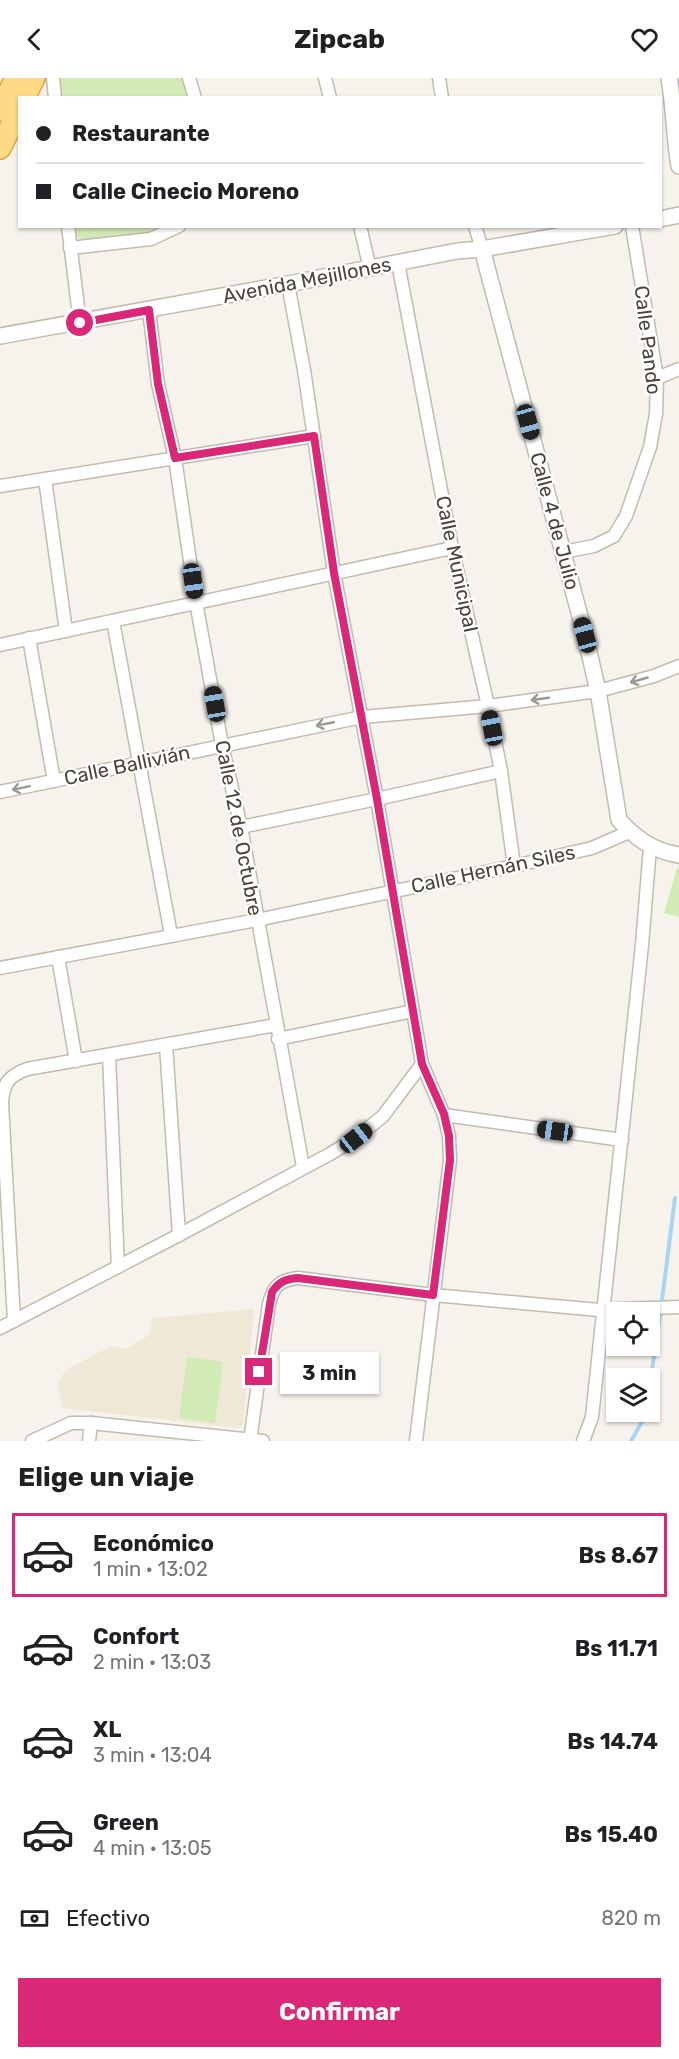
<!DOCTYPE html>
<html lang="es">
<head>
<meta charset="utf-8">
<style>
	:root { --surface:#fff; --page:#f2f2f2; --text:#202124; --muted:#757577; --line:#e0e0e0; --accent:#db2777 }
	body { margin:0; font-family:Rubik,sans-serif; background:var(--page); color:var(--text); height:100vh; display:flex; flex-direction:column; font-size:22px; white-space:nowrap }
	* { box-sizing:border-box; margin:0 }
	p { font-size:20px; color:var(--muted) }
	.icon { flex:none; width:33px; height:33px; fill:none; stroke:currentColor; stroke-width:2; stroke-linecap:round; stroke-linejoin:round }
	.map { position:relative; height:1363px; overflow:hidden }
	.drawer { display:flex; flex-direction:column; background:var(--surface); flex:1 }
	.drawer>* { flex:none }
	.top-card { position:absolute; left:18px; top:18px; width:644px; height:132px; border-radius:0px; box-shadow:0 2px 4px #0004; display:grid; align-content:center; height:132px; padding:0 18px; background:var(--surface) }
	.buttons { position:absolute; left:606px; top:1224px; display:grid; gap:12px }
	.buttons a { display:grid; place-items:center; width:54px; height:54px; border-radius:0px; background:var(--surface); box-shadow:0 2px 4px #0004; font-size:30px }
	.end { position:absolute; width:27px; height:27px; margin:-14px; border:8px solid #db2777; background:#fff; box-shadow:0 0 0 3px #fff }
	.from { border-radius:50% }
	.bubble { position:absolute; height:42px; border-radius:0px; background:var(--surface); box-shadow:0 2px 4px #0004; font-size:20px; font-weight:700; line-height:42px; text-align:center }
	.car { position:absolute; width:18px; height:36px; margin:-18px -9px; border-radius:8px; box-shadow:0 0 4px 2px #0007; background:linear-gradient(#222 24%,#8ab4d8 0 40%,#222 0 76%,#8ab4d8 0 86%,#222 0) }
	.top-card b { display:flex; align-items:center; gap:21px; height:57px; font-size:22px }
	.top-card b+b { border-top:2px solid var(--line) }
	.top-card i { width:15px; height:15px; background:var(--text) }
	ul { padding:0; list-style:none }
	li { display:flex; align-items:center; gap:18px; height:84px; margin:0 12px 9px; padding:0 6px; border:3px solid transparent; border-radius:0px }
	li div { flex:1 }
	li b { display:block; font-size:22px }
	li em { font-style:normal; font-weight:700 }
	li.current { border-color:var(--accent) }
	li>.icon { width:54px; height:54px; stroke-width:1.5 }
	h2 { padding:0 18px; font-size:27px; line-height:72px }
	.pay { display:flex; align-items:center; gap:15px; height:66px; padding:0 18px; font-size:22px }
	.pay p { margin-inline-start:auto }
	.button { display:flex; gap:12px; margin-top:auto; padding:12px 18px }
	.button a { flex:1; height:69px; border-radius:0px; background:var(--accent); color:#fff; font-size:24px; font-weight:700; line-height:69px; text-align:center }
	header { display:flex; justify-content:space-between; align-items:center; height:78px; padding:0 18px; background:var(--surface); font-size:27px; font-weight:700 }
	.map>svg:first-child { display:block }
</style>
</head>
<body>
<header><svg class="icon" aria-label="back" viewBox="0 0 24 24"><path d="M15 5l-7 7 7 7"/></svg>Zipcab<svg class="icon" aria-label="heart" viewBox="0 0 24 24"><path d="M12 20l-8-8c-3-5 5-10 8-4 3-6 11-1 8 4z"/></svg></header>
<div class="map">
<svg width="679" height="1363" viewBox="0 0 679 1363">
	<rect width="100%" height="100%" fill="#f6f3ec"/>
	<path fill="#efe8d6" d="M254,1231l-11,115 -5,4 -175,-20 -6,-25 9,-13 45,-24 15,3 23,-14 4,-17z"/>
	<g fill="#d2eab5">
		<path d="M59,0h123l6,19h-127z"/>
		<path d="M74,149h93l-13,6 -64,8 -10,-1 -6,-7z"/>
		<path d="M677,790l2,1v48l-15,-4z"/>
		<path d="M187,1279l36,5 -8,61 -36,-5z"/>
	</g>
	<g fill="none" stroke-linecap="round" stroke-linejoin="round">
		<g stroke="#a9d4f2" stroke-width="4">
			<path d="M662,1222l13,-102"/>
			<path d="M650,1305l10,-68"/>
			<path d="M631,1363l13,-23 1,-6"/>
		</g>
		<g stroke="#c2bbae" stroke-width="15">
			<g id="minor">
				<path d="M53,0l2,20"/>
				<path d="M189,0l6,20"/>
				<path d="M325,0l5,20"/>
				<path d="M439,0l3,20"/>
				<path d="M68,148l12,97"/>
				<path d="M360,148l10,43"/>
				<path d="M475,148l7,23"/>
				<path d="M70,170l81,-9 28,-13"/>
				<path d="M398,185l54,285 36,158 13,65 13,95"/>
				<path d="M288,206l16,86 30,203 43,226 45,265 22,51 5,21 1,24 -34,281"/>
				<path d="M149,232l9,74 17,74 21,144 26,143 19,82 62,340"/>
				<path d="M657,300l22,-9"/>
				<path d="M45,401l21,152"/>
				<path d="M0,408l314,-50"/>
				<path d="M563,474l31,-6 20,-10 12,-20 24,-69 6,-33 1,-36 -25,-152"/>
				<path d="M113,543l58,314"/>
				<path d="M29,560l25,143"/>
				<path d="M0,567l452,-97"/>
				<path d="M0,714l362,-75 126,-11 110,-15 56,-15 25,-10"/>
				<path d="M241,749l136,-28 124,-28"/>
				<path d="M58,879l18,104"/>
				<path d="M0,890l257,-48 257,-54 78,-18 37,-16"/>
				<path d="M278,961l135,-28"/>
				<path d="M166,967l13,190"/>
				<path d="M109,977l9,212"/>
				<path d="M444,1037l178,25"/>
				<path d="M14,1243l-12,-218c1,-20 7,-27 25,-34l249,-44"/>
				<path d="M0,1250l179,-93 151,-81 26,-16 27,-22 39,-52"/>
				<path d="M32,1363l39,-18h20l172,18"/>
				<path d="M89,1363l2,-18"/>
				<path d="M250,1363l19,-137c4,-18 11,-24 29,-26l135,17 166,15 80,-3"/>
				<path d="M583,1363l9,-24 50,-472 8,-98"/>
			</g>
		</g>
		<g stroke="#c2bbae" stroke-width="18">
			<g id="tertiary">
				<path d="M669,0c5,29 5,59 10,88"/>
				<path d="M660,141l19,-4"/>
				<path d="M482,171l103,386 13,56 21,129c17,19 35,31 60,35"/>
				<path d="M0,258l288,-52 169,-33 25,-2 133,-23"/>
			</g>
		</g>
		<g stroke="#e0a43c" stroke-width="24">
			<g id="trunk">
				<path d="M24,20l10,-20"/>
				<path d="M0,32l16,-32"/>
				<path d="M0,70l20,-40"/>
			</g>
		</g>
		<use href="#minor" stroke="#fff" stroke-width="12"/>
		<use href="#tertiary" stroke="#fff" stroke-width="15"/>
		<use href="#trunk" stroke="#ffd985" stroke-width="21"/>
	</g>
	<defs><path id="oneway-shaft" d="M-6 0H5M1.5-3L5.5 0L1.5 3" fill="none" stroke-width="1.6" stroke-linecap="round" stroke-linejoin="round" transform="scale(1.5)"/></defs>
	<g stroke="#9c9892">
		<use href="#oneway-shaft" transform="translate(639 602) rotate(164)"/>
		<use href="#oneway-shaft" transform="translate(540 621) rotate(172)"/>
		<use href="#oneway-shaft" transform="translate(325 646) rotate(169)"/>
		<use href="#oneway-shaft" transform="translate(21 710) rotate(168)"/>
	</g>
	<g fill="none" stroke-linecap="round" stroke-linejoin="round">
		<path stroke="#db2777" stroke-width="8" d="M80,245l69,-13 9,74 17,74 139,-22 20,137 43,226 45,265 22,50 5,22 1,24 -17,135 -135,-17c-13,1 -19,4 -26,14l-13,80"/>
	</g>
	<g text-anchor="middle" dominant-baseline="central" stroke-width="4.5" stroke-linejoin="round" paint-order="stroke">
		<g font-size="20" fill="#4b4439" stroke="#fff">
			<text transform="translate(307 202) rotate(-11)">Avenida Mejillones</text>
			<text transform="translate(648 262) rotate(83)">Calle Pando</text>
			<text transform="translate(555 443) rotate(75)">Calle 4 de Julio</text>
			<text transform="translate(457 486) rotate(78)">Calle Municipal</text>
			<text transform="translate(127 687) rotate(-12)">Calle Ballivián</text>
			<text transform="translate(239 750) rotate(79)">Calle 12 de Octubre</text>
			<text transform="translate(493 791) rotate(-12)">Calle Hernán Siles</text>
		</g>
	</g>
</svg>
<div class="buttons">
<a><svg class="icon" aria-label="locate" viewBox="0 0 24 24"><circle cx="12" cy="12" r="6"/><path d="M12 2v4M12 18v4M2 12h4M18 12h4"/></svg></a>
<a><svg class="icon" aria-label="layers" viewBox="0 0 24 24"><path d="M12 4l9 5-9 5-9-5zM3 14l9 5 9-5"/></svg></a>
</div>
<i class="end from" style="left:80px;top:245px"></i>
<i class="end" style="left:259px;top:1294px"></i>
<div class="bubble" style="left:280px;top:1274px;width:99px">3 min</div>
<i class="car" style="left:528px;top:344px;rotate:165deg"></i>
<i class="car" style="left:193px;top:503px;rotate:172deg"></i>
<i class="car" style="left:585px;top:557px;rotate:345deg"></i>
<i class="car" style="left:215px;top:626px;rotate:350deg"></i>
<i class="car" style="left:492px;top:650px;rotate:349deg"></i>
<i class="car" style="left:555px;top:1053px;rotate:278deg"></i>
<i class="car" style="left:356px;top:1060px;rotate:52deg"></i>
<div class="top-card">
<b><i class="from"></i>Restaurante</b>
<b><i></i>Calle Cinecio Moreno</b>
</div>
</div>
<section class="drawer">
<h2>Elige un viaje</h2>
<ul>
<li class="current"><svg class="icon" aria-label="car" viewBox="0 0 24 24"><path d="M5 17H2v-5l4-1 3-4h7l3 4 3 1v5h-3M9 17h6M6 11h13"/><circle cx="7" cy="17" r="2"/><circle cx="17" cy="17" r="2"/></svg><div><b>Económico</b><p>1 min · 13:02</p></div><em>Bs 8.67</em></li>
<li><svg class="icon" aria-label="car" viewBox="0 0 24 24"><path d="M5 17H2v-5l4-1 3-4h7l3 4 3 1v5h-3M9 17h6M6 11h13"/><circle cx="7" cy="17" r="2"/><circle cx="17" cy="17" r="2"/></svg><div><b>Confort</b><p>2 min · 13:03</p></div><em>Bs 11.71</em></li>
<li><svg class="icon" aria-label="car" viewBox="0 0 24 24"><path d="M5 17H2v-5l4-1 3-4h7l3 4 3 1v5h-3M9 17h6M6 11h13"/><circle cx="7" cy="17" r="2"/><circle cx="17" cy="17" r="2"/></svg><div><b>XL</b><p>3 min · 13:04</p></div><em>Bs 14.74</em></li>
<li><svg class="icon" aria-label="car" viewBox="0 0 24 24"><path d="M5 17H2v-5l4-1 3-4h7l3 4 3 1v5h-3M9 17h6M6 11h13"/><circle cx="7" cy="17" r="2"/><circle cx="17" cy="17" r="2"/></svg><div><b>Green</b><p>4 min · 13:05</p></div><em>Bs 15.40</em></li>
</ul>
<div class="pay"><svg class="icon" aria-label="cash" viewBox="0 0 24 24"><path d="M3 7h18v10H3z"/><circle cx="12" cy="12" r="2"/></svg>Efectivo<p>820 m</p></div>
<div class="button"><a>Confirmar</a></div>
</section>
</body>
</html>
